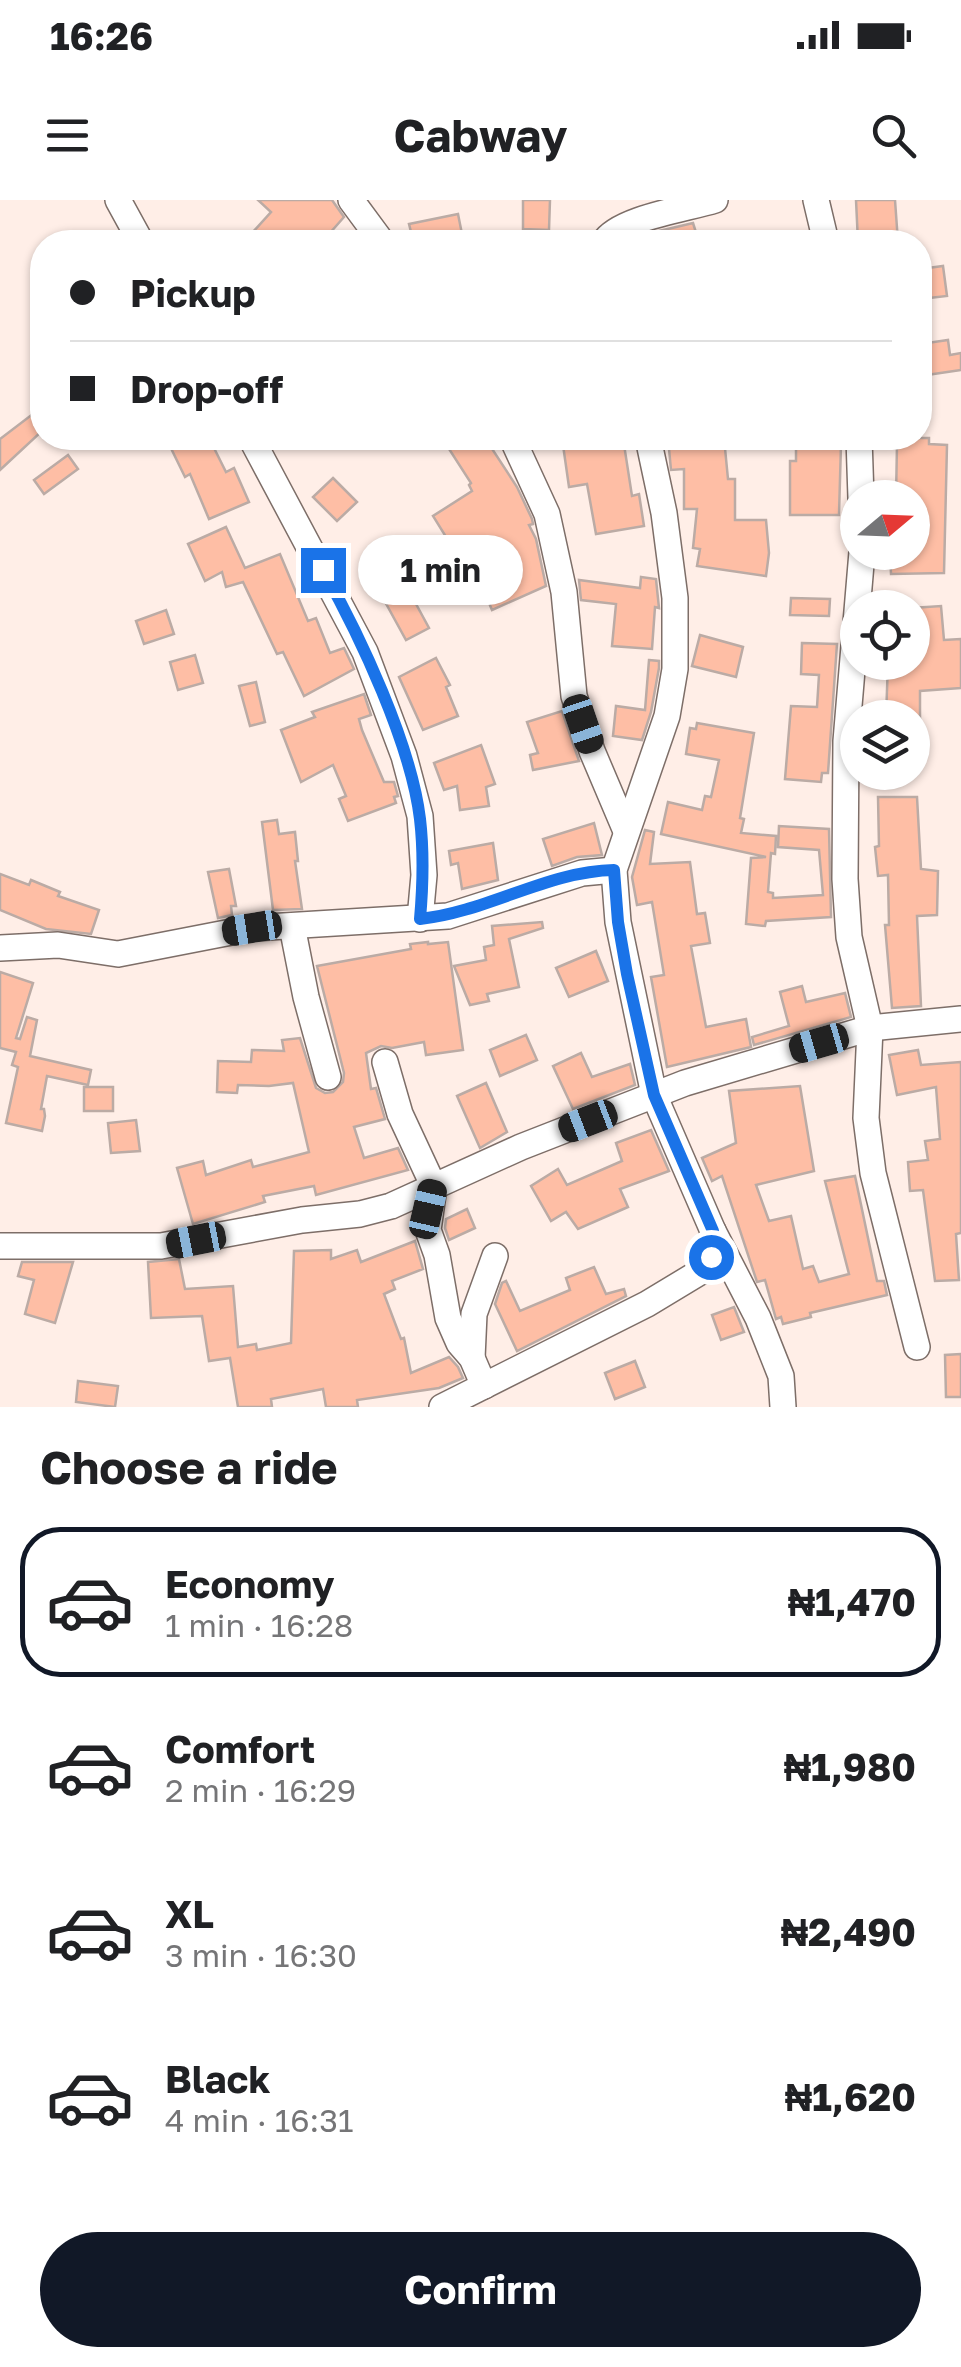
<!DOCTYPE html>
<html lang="en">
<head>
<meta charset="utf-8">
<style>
	:root { --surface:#fff; --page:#f2f2f2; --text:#202124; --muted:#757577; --line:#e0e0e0; --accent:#111827 }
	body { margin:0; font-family:"Golos Text",sans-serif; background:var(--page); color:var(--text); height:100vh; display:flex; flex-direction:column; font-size:38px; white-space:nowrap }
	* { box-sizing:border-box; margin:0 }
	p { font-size:32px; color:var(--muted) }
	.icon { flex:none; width:55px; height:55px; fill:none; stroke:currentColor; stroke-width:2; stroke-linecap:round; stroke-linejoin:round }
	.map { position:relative; height:1207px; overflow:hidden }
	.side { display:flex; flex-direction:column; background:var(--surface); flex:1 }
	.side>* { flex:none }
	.guide { position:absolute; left:30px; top:30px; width:902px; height:220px; border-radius:40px; box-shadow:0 2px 8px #0004; display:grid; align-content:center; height:220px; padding:0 40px; background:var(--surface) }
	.needle { width:65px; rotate:71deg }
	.tools { position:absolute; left:840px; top:280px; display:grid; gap:20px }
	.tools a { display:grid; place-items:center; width:90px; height:90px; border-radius:50%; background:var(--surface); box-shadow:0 2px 8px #0004; font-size:50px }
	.end { position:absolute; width:45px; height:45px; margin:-22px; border:12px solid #1a73e8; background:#fff; box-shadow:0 0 0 5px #fff }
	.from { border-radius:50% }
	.bubble { position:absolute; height:70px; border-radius:35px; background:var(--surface); box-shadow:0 2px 8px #0004; font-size:32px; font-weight:700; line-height:70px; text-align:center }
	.car { position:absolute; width:30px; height:60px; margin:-30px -15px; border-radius:12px; box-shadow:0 0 8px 2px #0007; background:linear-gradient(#222 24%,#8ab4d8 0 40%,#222 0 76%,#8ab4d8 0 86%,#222 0) }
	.guide b { display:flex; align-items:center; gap:35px; height:95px; font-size:38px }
	.guide b+b { border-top:2px solid var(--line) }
	.guide i { width:25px; height:25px; background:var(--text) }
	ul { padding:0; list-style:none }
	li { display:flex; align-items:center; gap:30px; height:150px; margin:0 20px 15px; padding:0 20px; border:5px solid transparent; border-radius:40px }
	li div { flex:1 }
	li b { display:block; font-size:38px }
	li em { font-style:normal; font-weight:700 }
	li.current { border-color:var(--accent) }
	li>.icon { width:90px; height:90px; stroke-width:1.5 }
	h2 { padding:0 40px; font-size:45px; line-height:120px }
	.cta { display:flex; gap:20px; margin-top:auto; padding:20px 40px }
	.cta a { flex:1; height:115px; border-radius:60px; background:var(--accent); color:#fff; font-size:40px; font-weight:700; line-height:115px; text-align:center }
	.status { display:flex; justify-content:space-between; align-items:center; height:70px; padding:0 50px; background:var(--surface); direction:ltr }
	.status svg { height:28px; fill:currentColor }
	header { display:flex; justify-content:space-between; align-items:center; height:130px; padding:0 40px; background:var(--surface); font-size:45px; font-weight:700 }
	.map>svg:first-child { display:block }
</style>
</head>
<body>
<div class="status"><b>16:26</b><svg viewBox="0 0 49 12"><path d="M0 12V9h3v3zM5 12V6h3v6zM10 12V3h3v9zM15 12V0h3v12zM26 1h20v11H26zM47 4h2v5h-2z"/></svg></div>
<header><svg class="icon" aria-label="menu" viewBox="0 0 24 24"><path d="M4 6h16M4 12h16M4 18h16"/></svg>Cabway<svg class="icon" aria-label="search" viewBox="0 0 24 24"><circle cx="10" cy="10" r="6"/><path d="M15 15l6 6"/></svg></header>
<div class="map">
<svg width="961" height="1207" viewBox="0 0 961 1207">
	<rect width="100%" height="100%" fill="#ffeee7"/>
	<g fill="#febea5" stroke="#bbaba5" stroke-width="2.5">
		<path d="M258,0h74l12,17 -22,25h-60l-10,-9 19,-21z"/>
		<path d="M523,0h27l-1,30 -26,-1z"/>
		<path d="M856,0h39l3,42h-40z"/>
		<path d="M458,14l4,20 -37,7 -1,-4 -11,3 -4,-16z"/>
		<path d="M693,23l6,19h-70l30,-11z"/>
		<path d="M943,66l4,30 -27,3v-30z"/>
		<path d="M948,140l2,15 11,-2v17l-41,6v-32z"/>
		<path d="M42,207v24l-42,39v-31z"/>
		<path d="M166,238h43l17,34 8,-4 15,34 -40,17 -19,-45 -5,3z"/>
		<path d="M442,238h43l32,49 15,32 1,5 -4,1 7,14 10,47 -54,24 -16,-38 -6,3 -10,-23 -4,1 -23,-37 39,-25 -3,-6 2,-2z"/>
		<path d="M562,238h61l9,58 7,-2 5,32 -48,8 -9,-50 -18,3z"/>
		<path d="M668,238h56l4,41h7v41h31l3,33 -3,23 -69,-10 3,-17 -7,-1 4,-39h-13v-40l-13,1z"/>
		<path d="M906,238h23v6l18,1 -3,128 -53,1 -1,-22h22v-54h-16l1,-54h9z"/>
		<path d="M841,244l-2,71h-49v-54h6v-15z"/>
		<path d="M68,255l10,14 -34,25 -10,-14z"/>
		<path d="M333,278l24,24 -20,19 -24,-24z"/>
		<path d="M226,327l19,41 35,-14 28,67 8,-3 14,35 14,-5 10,21 -50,27 -21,-44 -6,2 -34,-72 -17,5 -4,-15 -17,9 -17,-37z"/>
		<path d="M404,359l15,26 -10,6 20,37 -23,12 -34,-62z"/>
		<path d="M641,377l15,2 3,29 -4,-1 -3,42 -40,-3 4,-42 -35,-4 -2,-20 61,8z"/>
		<path d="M791,398l39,1 -1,17 -39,-1z"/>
		<path d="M941,406l3,34 17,-1v49l-41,3v27h-34l2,-56h24v-54z"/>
		<path d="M166,410l8,24 -30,10 -8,-23z"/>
		<path d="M700,435l43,12 -7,30 -44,-11z"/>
		<path d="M802,443l35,1 -9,129h-6l-1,9 -36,-3 6,-73 26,1 2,-32 -18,-1z"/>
		<path d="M195,455l8,28 -25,7 -8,-28z"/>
		<path d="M436,458l14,27 -4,2 12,29 -35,14 -24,-53z"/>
		<path d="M649,460l10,1v7l-8,44 -9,28 -29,-4 3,-30 29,4z"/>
		<path d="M256,482l9,40 -15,4 -11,-40z"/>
		<path d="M364,494l7,21 -12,4 3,11 22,52h10l4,14 -4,1 2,6 -48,18 -9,-22 7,-3 -13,-31 -32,17 -20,-52 34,-13 -3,-5z"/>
		<path d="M562,511l17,50 -46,9 -3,-15 8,-2 -11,-31z"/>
		<path d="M697,523l57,10 -14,85 4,1 -3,14 35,3 -1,18 -4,-1 -3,39 5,1v5l50,-3 -4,-45 -41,-3 1,-21 50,3 2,88 -65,4 -1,5 -19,-2 5,-66 15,-1 -105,-23 7,-32 34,8 3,-14 6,1 8,-37 -33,-6 4,-26 6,1z"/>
		<path d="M481,545l14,39 -9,3 3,19 -29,4 -3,-24 -13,4 -10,-27z"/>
		<path d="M878,597h39l4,72 17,2 -1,44 -20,1 4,90 -29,2 -7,-83h4l-1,-50 -10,1 -3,-29 4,-1z"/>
		<path d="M277,620l2,14 16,-2 3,29h-3l7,48 -29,1 -11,-88z"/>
		<path d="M594,623l8,32 -25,2 -25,9 -9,-27z"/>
		<path d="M645,630l9,2 -4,32 40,-2 7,52 8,-1 5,30 -19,3 15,81 40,-8 5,28 -84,20 -16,-90 13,-2 -12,-73 -15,3 -5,-28z"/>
		<path d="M493,643l5,37 -36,9 -4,-26 -7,2 -2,-14z"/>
		<path d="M229,669l7,37h-5l1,9 -14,3 -10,-46z"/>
		<path d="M0,674l29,11 2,-5 29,12 -2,4 41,14 -8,24 -45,-5 -46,-19z"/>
		<path d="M542,722l1,6 -34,11 10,48 -32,7 2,7 -19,4 -16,-39 32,-6 -2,-13 10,-2 -2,-19z"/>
		<path d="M428,742v2l20,-2 15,108 -37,5 -2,-13 -32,6 -11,-2 -15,7 5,36 5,-1 9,31 -31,8 10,31 34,-10 10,22 -92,25 -2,-9 -51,10 2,6 -72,22 -16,-56 26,-7 3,14 45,-15 2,7 56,-15 -16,-69 -24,3 -31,-1 -1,8 -20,-1 1,-31 33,1 1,-12 32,1 -2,-11 18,-2 16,50 9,5 8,-1 10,-10 1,-9 -27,-107 94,-17 -1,-5z"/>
		<path d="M596,751l12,30 -39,16 -13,-29z"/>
		<path d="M0,772l33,11 -17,55 4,1 7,-22 10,3 -7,36 61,14 -3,15 -41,-9 -6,33h3l1,7 -3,15 -36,-8 12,-56 -6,-2 4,-13 -16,-4z"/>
		<path d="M802,786l4,16 39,-9 6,24 -97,28 -2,-8 37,-11 -9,-34z"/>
		<path d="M526,835l11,25 -37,16 -10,-26z"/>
		<path d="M918,850l3,15 40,-3v171l-5,1 3,46 -24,1 -12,-91 -13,1 -2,-29 20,-2 -3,-19 15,-2 -4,-52 -39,8 -8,-40z"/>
		<path d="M581,853l11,24 38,-13 5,21 -62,24 -20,-43z"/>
		<path d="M486,883l21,49 -27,16 -23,-52z"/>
		<path d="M800,886l14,85 -58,14 13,36 22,-5 12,53 10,-3 6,16 30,-8 -24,-93 30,-5 22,105h7l3,14 -77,18 1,4 -28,7 -2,-7 -5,2 -11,-39 -8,2 -35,-106 -10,5 -10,-23 34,-15 -7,-52z"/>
		<rect x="84" y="887" width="29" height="24"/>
		<path d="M136,920l4,31 -29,2 -3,-30z"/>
		<path d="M651,930l18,41 -49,18 8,18 -50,22 -12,-17 -15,9 -20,-35 27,-17 9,16 55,-24 -6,-18z"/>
		<path d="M467,1009l8,19 -26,12 -4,-12 1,-9z"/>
		<path d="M415,1041l8,28 -31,12 3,8 -11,5 17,45 3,-1 7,35 38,-16 9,10 5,11 -24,10 -82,12 1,7h-32l-3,-18 -52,10 1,8h-34l-8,-49 -21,3 -7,-45 -51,2 -3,-56 31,-3 6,30 48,-3 5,61 18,-3 1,6 34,-7 3,-92 37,-1v9l26,-9 4,12z"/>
		<path d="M22,1062h51l-18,61 -30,-9 9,-34 -16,-4z"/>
		<path d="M594,1067l12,27 18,-5 2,7 -109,55 -22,-47 7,-21 4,-2 14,30 50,-21 -4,-12z"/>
		<path d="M734,1107l10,25 -23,8 -9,-25z"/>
		<path d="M961,1154v43h-15l-1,-42z"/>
		<path d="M635,1161l10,26 -30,12 -10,-26z"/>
		<path d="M78,1181l40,5 -3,21 -39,-5z"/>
	</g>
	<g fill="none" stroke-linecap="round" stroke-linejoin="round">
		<g stroke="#7d6e68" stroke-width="28">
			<g id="minor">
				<path d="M118,0l23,42"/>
				<path d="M351,0l31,42"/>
				<path d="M816,0l10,42"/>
				<path d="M604,42c15,-24 83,-33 111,-42"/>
				<path d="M251,238l114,214 39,104 16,60 4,59 -4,44"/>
				<path d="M512,238l35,76 17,78 10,104 18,55 34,80"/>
				<path d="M648,238l16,75 11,85v71l-8,47 -53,154 4,52 36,173 59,136 45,87 23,58 2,31"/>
				<path d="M859,238l2,60"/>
				<path d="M862,352l-16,189 -1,138 4,58 21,91 -4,90 7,55 44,174"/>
				<path d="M292,726l14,71 22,80"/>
				<path d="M0,748l58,-3 60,9 134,-26 196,-12 134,-43 32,-3"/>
				<path d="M385,862l15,52 34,73 -6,43 9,25 11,63 11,25 13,15 12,28"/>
				<path d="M0,1046h161l141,-26 58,-6 31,-8 130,-59 164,-64 185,-55 91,-9"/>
				<path d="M472,1158l2,-44 21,-58"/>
				<path d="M442,1207l205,-103 53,-32 11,-15 2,-26"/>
			</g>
		</g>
		<use href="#minor" stroke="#fff" stroke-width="25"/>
	</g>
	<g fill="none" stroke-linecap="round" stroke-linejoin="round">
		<path stroke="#1a73e8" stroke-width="12" d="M323,370c37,66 88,174 97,249 4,34 3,66 0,100 67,-7 128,-48 194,-49l4,52 9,52 27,121 59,136 -2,26"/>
	</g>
</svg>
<div class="tools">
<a><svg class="needle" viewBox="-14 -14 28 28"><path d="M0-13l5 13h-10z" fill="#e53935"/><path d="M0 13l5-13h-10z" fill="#757577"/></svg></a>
<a><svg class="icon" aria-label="locate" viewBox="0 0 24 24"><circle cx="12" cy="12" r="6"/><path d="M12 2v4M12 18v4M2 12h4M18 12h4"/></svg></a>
<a><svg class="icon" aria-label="layers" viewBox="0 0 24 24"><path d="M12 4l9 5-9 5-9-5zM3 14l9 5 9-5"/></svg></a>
</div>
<i class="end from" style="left:711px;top:1057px"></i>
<i class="end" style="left:323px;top:370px"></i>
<div class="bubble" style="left:358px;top:335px;width:165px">1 min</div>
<i class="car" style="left:583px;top:524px;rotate:161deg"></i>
<i class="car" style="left:252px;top:728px;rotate:261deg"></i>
<i class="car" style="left:819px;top:843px;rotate:254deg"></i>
<i class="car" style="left:588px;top:921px;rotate:249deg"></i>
<i class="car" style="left:428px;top:1009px;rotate:13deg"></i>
<i class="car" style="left:196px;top:1040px;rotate:259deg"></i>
<div class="guide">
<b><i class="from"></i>Pickup</b>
<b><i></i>Drop-off</b>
</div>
</div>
<section class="side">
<h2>Choose a ride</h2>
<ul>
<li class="current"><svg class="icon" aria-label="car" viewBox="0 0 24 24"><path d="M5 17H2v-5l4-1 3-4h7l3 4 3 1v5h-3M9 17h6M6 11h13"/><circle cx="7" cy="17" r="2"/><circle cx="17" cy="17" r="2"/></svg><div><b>Economy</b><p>1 min · 16:28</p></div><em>₦1,470</em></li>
<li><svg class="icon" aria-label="car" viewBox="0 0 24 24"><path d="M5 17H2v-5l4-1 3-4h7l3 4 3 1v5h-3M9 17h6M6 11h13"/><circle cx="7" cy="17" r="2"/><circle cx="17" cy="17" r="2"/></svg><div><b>Comfort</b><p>2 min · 16:29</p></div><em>₦1,980</em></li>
<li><svg class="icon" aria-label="car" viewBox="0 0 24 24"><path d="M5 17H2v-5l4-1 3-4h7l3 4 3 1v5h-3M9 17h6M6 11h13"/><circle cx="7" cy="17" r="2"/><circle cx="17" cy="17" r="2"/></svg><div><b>XL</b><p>3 min · 16:30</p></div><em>₦2,490</em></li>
<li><svg class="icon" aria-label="car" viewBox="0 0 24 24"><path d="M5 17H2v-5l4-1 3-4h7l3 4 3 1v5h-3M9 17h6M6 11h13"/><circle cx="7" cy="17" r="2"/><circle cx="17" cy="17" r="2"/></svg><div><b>Black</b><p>4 min · 16:31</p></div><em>₦1,620</em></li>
</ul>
<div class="cta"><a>Confirm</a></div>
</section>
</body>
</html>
